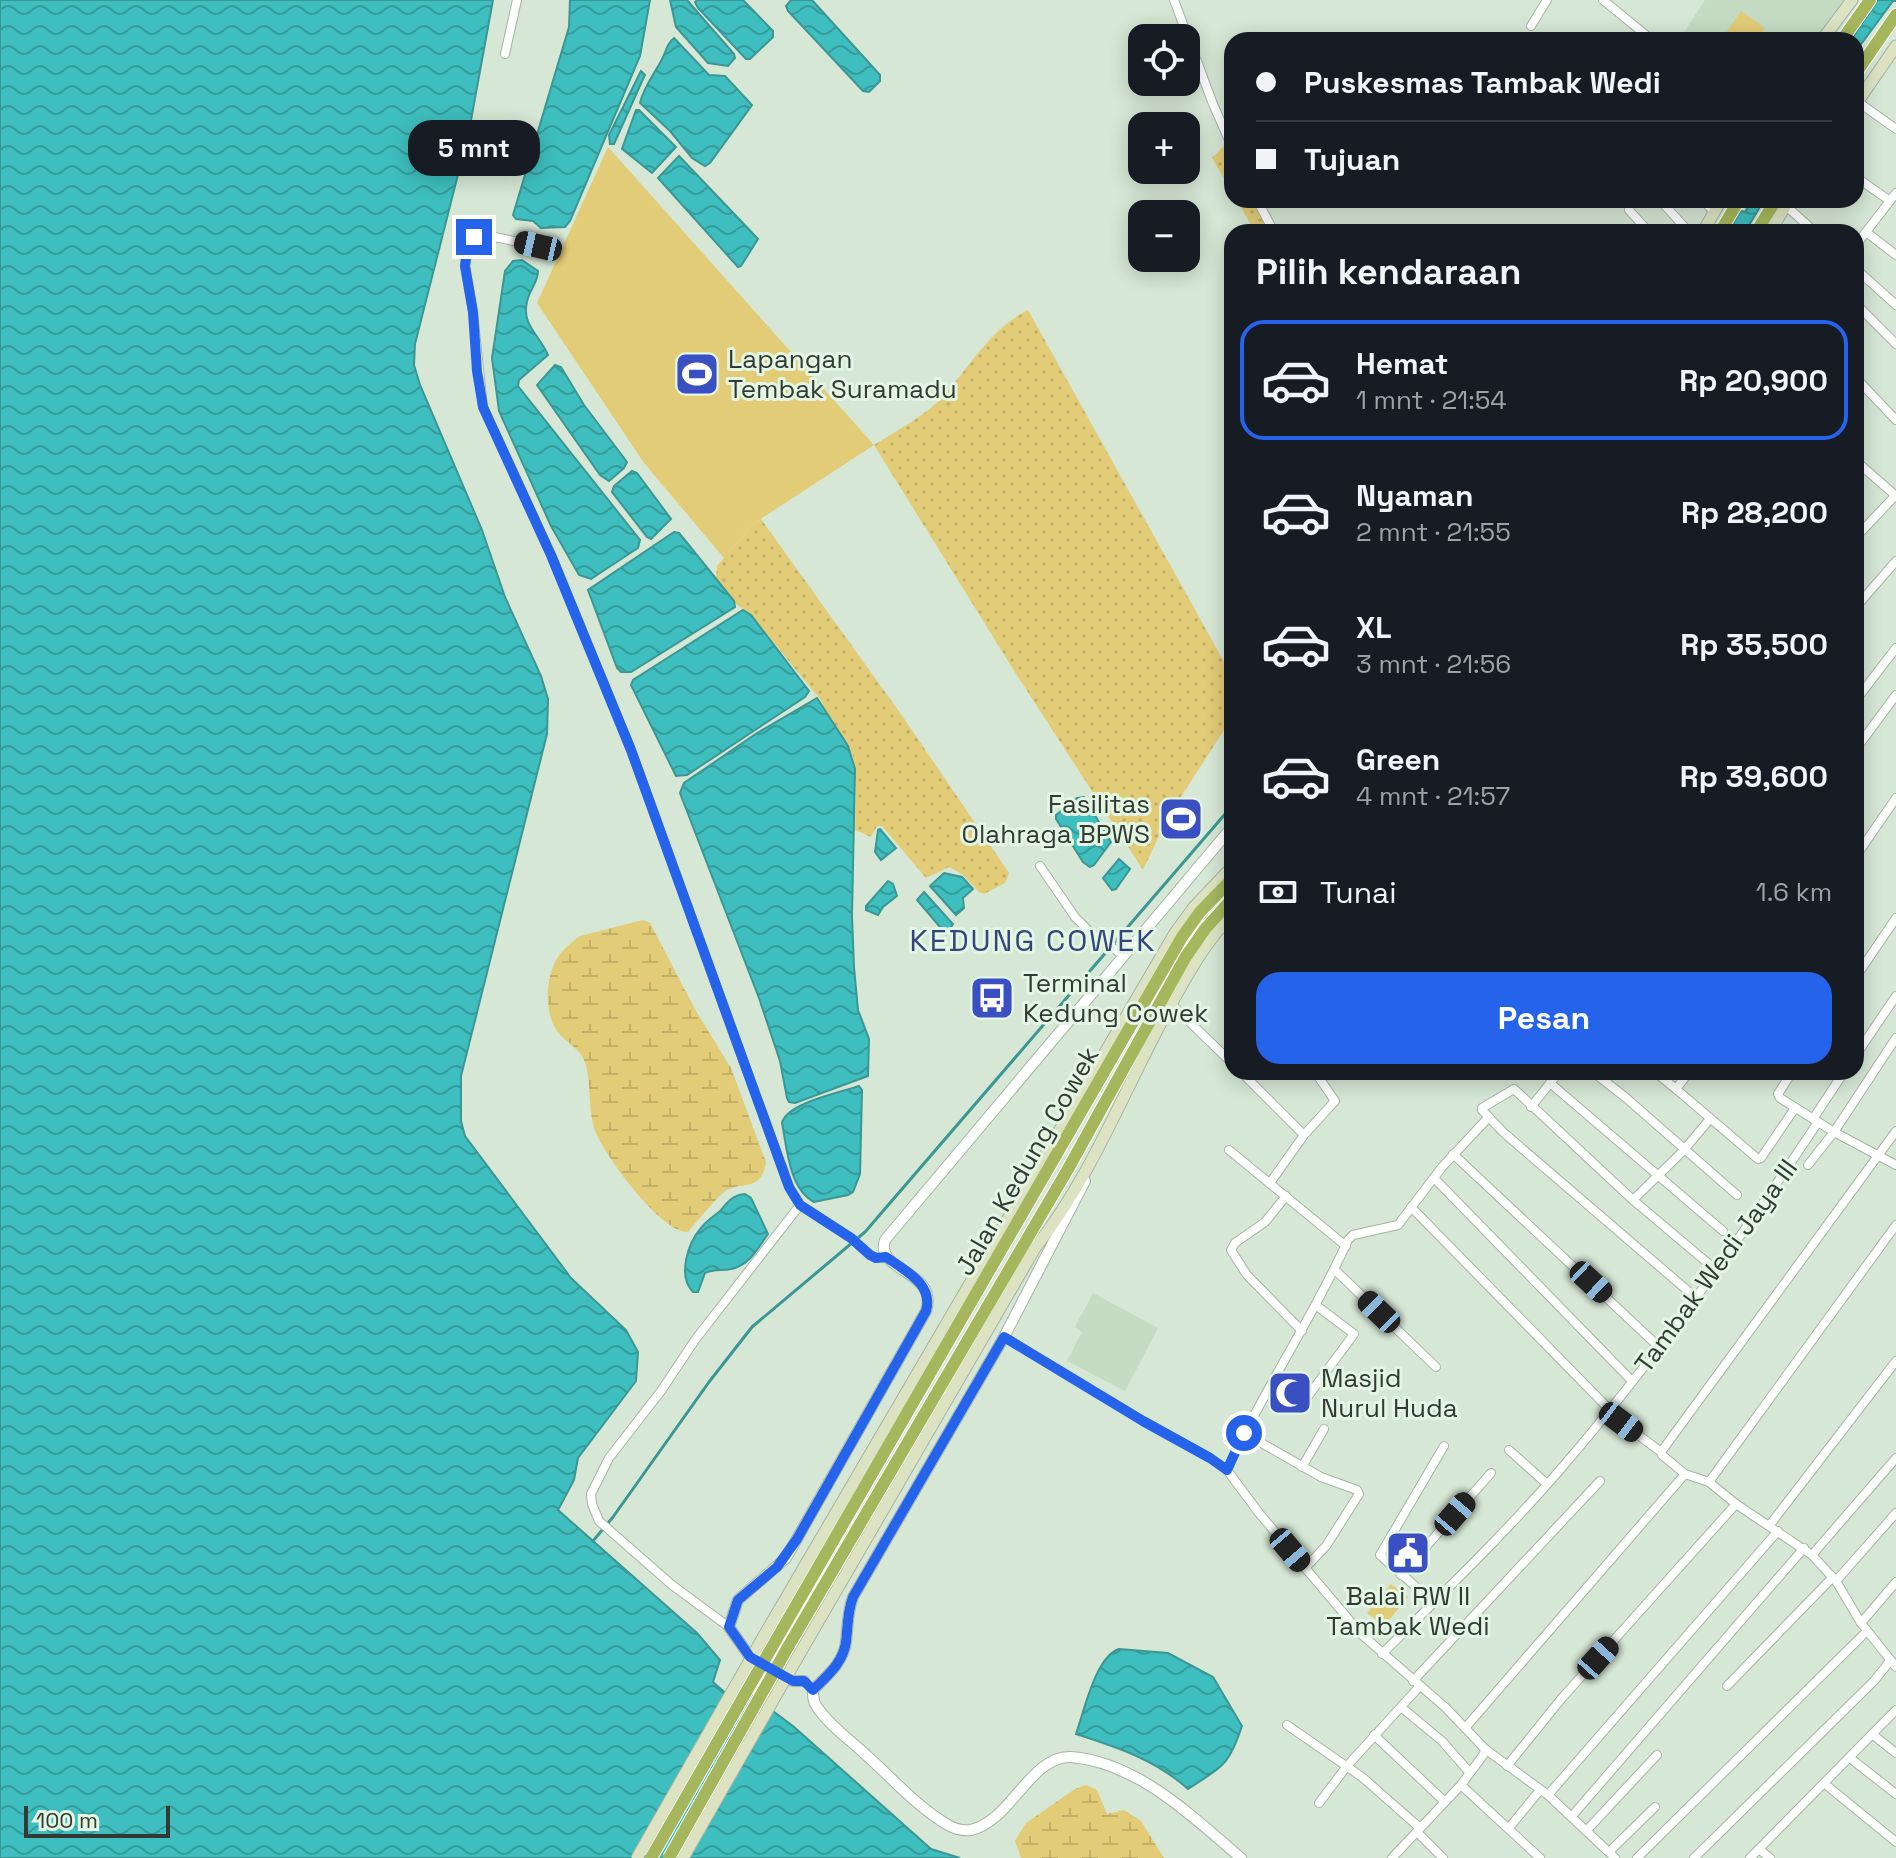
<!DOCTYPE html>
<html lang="id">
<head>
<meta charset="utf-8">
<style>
	:root { --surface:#171b24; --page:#20242c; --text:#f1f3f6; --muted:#9ea1a6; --line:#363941; --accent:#2563eb }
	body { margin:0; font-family:"Space Grotesk",sans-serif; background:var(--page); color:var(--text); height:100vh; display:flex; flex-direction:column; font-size:30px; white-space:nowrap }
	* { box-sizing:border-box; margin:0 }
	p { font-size:26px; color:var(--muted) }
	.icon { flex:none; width:44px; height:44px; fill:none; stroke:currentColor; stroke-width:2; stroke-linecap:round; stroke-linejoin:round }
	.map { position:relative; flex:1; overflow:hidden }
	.panel { position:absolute; left:1224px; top:224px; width:640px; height:856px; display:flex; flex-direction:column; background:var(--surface); border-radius:24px; box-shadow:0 4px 20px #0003 }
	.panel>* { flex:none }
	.hud { position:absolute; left:1224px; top:32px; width:640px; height:176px; border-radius:24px; box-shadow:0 4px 20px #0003; display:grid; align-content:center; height:176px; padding:0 32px; background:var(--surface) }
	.buttons { position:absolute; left:1128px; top:24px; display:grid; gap:16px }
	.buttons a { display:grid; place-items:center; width:72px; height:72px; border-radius:16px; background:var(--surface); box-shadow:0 4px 20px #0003; font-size:40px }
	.scale { position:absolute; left:24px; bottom:20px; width:146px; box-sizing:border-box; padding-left:8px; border:4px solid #333a33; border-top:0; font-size:22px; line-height:28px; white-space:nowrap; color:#333a33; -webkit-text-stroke:6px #e3f5e3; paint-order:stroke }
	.end { position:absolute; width:36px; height:36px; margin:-18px; border:10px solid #2563eb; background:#fff; box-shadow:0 0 0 4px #fff }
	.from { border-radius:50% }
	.bubble { position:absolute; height:56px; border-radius:24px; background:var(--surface); box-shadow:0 4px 20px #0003; font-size:26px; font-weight:800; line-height:56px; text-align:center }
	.car { position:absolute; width:24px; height:48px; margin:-24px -12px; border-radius:10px; box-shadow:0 0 6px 2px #0007; background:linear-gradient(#222 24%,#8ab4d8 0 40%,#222 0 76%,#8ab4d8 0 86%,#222 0) }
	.hud b { display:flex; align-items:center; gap:28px; height:76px; font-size:30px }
	.hud b+b { border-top:2px solid var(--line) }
	.hud i { width:20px; height:20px; background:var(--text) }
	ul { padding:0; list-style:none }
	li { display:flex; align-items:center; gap:24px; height:120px; margin:0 16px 12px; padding:0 16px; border:4px solid transparent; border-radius:24px }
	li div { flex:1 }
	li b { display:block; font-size:30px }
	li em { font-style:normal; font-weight:800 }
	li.selected { border-color:var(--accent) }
	li>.icon { width:72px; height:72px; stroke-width:1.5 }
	h2 { padding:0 32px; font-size:36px; line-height:96px }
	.pay { display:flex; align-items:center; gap:20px; height:88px; padding:0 32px; font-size:30px }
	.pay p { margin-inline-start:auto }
	.primary-button { display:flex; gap:16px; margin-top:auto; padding:16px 32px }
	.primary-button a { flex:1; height:92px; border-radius:24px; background:var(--accent); color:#fff; font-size:32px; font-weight:800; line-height:92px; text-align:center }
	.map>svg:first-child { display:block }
</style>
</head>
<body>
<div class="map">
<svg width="1896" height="1858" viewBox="0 0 1896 1858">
	<defs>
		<pattern id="grass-dots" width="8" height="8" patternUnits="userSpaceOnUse" patternTransform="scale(2)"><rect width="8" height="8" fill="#e3cc78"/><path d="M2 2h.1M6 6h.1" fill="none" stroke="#c3b068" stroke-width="1.8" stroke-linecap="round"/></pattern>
		<pattern id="wetland-marsh" width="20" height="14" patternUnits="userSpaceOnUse" patternTransform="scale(2)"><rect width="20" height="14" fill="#e3cc78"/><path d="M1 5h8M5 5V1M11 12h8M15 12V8" fill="none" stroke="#c3b068"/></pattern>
		<pattern id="water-waves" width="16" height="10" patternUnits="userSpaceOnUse" patternTransform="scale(2)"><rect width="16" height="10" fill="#3ebebe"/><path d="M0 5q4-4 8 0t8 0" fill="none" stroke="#359b9b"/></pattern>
	</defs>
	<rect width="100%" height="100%" fill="#d6e7d5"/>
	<g fill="#c5dbc4">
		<path d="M1705,0h147l-30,40h-143z"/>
		<path d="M1093,1293l65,35 -33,63 -58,-30 15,-29 -7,-5z"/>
	</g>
	<g fill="url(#grass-dots)">
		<path d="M1229,141l3,6v45l-20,-34z"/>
		<path d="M1237,200h20l17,32h-19z"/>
		<path d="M1028,310l204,366v42l-74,114 1,4 -16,34 -130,-201 -139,-224c23,-15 52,-29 71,-51 27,-30 45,-65 83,-84z"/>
		<path d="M761,519l142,198 106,156 -4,10 -21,11 -5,-2 -17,-18 -13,-7 -23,11 -44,-52h-5l-6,11 -16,-7 1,-42 -3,-32 -5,-10 -13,-18 -15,-29 -69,-84 -15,-11 -20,-25 1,-13 36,-42z"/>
	</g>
	<g fill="url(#wetland-marsh)">
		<path d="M643,920l7,3 46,88 35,57 35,94c-5,33 -28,17 -43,31 -13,12 -24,26 -35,39 -27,1 -83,-76 -93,-101 -7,-21 -4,-45 -9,-66 -5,-18 -23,-23 -31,-37 -11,-20 -9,-53 3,-71 5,-8 15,-16 22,-21z"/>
		<path d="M1086,1785l11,5 10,24 17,-4 17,11 23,37h-143l-6,-17 11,-18 49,-34z"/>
	</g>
	<g fill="#e3cc78">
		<path d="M1741,11l24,17 -8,12h-36z"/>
		<path d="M608,147l266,298 -121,79 -29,34 -80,-95 -107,-160z"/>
		<path d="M1391,1584l17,13 -24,29 -17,-13z"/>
	</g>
	<g fill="url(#water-waves)" stroke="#3b9694" stroke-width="2">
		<path d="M0,0h493l-24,131 -54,213 -1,21 6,20 62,145 23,67 36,79 7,23 -1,35 -86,342v45l4,15 106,142 55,52 12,22 -2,29 -58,77 -4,22 -16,30 139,123 23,27 -7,22 17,15 13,-8 50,37 138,123 29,9h-960z"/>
		<path d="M570,0h80l-10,56 -70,165 -5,6 -24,1 -8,-7 -17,-2 -3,-4 56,-188z"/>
		<path d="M670,0h17l47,54 1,4 -7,8 -20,-3 -32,-36z"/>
		<path d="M697,0h46l30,31v6l-23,22h-4l-48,-51 -3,-6z"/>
		<path d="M791,0h21l68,75v6l-11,11 -6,-1 -75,-80 -2,-5z"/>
		<path d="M1878,0h18v1h-3l-37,50v-11h-5z"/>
		<path d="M674,38l35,37 16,1 27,29 -42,58 -5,3 -13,-8 -22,-27 -30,-28c4,-17 13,-27 21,-42 5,-8 5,-17 13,-23z"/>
		<path d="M641,71l4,4 -2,4 -29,65h-4l-1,-9z"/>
		<path d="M636,110h3l37,37 -24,26 -30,-24z"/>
		<path d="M679,156l79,83 -17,27 -3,1 -80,-89z"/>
		<path d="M1752,200h12l-19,32h-17l13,-21 4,1z"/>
		<path d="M522,260l16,11c0,12 -9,19 -11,31 -6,22 13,34 21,53l-29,25 -1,6 122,154 -2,8 -47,31 -12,-4 -28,-49 -52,-115 -7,-53 13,-87 8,-10z"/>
		<path d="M555,365l6,2 23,38 43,57 -3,6 -15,13 -9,-6 -63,-90z"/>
		<path d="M632,471l5,2 34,46 -20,20 -4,-2 -35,-45 2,-6z"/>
		<path d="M674,532l5,1 5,6 50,62 1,6 -104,65h-10l-4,-4 -29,-78z"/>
		<path d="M743,610l8,5 58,76 -4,6 -118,78 -11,1 -45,-91 2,-5z"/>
		<path d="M817,698l31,48 7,23 -3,147 2,51 4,43 11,29 -1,37 -73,27 -6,-1 -2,-4 -7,-37 -21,-63 -79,-205 4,-10 73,-50z"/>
		<path d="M1084,797l27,45 -17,23 -4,2 -7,-5 -27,-43v-4l21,-17z"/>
		<path d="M880,829l16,19 -15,12 -6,-8 3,-22z"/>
		<path d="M1119,859l11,10 -14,20 -4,1 -9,-12z"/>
		<path d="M944,873l18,4 11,12 -10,9 1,10 -8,7 -26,-29z"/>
		<path d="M888,881l5,3 4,12 -14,11 -5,8 -12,-5v-4z"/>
		<path d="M924,892l29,32 -7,10 -29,-34z"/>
		<path d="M859,1086l3,4 -2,84 -7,18 -5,3 -34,7c-25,-13 -27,-54 -32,-79 5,-20 57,-30 77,-37z"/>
		<path d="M745,1194l6,4 17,36c-10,14 -18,31 -37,35 -9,2 -17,0 -26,4l-7,19h-5c-16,-16 -5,-49 8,-64 5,-7 13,-12 19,-17 8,-9 12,-16 25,-17z"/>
		<path d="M1119,1649l49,4 45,24 29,49c-14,42 -20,40 -54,63 -32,-29 -71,-42 -112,-55 8,-23 20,-78 43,-85z"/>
	</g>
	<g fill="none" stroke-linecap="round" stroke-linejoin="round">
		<path stroke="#3b9694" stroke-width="3" d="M593,1541l20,-24 96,-135 43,-55 113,-95 367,-426"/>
		<g stroke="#a4b4a3" stroke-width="10">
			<g id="minor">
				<path d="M1174,0l39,104 19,43"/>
				<path d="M1603,0l49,40"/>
				<path d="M1531,26l16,-26"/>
				<path d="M505,54l12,-54"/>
				<path d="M1858,102l38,27"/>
				<path d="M1856,177l34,24"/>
				<path d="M1257,200l17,32"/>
				<path d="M1660,200l29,32"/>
				<path d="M1703,200l11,12"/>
				<path d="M1785,205l30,27"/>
				<path d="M1629,210l20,22"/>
				<path d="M1866,232l30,23"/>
				<path d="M1856,245l40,-52"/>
				<path d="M538,246l-58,-12 -10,8 -5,24 8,46 10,95 68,148 80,195 158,437 11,18 51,33 19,17 6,3 10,-1"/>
				<path d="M1856,269l40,36"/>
				<path d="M1856,304l40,40"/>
				<path d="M1856,378l40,42"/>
				<path d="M1856,461l40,35"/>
				<path d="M1856,537l40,-42"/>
				<path d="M1856,607l40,-46"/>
				<path d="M1856,700l40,-52"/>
				<path d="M1856,749l40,-54"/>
				<path d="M1856,856l40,-58"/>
				<path d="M1040,866l35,51 15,15 34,24"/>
				<path d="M1856,977l40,-59"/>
				<path d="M1171,1004l61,59"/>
				<path d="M1856,1055l40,-59"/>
				<path d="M1241,1072l63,63"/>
				<path d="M1593,1072l32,25 112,98"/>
				<path d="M1655,1072l21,17 13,-17"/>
				<path d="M1792,1072l-14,22 2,4 54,34 62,33"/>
				<path d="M1550,1083l173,148"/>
				<path d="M1676,1089l82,70 3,-1 34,-50"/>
				<path d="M1531,1107l28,-35"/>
				<path d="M1813,1119l31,-47"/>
				<path d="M1229,1150l117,96"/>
				<path d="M1453,1154l206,193"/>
				<path d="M1808,1165l26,-33 62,-94"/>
				<path d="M1434,1178l198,203"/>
				<path d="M1270,1183l34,-48 31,-34 -20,-29"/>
				<path d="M1286,1196l-21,26 -30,21 -4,7 16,25 55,56"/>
				<path d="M1633,1200l50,-49 27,-32"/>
				<path d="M1411,1207l198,202"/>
				<path d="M1335,1270l101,97"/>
				<path d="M1695,1297l-191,-164 -22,-23v-2l32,-19 119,111 83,70"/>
				<path d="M1004,1337l139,84 67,37 17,12 32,43 102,121 85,74 39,41 63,46 67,63"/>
				<path d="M1300,1407l54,-73 -37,-28"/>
				<path d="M1621,1422l40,30 1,3 23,19 24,8 27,22 76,51 24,26 25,42 35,44"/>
				<path d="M1244,1433l77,44 36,13 2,4 -33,52 -21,22"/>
				<path d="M1509,1450l38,34"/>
				<path d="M1661,1452l235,-321"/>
				<path d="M1302,1467l22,-38"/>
				<path d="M1227,1470c36,-80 85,-150 121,-230l5,-5 45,-10 44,-58 46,-49"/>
				<path d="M1709,1482l187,-257"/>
				<path d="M1769,1526l127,-165"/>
				<path d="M1812,1555l84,-97"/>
				<path d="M1401,1575l90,-102"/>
				<path d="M1836,1581l60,-68"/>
				<path d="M1433,1602l-53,-47 64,-109"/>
				<path d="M1861,1623l35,-41"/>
				<path d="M729,1627l-57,-42 -73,-64 -7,-17 -1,-10 18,-36 52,-67 34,-51 105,-135"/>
				<path d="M1382,1654c66,-66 134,-131 194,-203 88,-104 167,-216 242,-329"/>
				<path d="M1413,1681l187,-200"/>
				<path d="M1727,1686l105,-108"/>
				<path d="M1401,1707l41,34 28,32"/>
				<path d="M1287,1725l75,52 58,51"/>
				<path d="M1466,1727l219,-253"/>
				<path d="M1872,1734l24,19"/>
				<path d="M1374,1735l70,66"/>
				<path d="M1850,1758l46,36"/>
				<path d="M1507,1766l55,-68 174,-194"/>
				<path d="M1825,1784l71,58"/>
				<path d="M1461,1785l79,73"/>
				<path d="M1548,1795l230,-264"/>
				<path d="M1319,1803l28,-37 72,-79"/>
				<path d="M1572,1816l232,-268"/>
				<path d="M1509,1828l31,-38"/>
				<path d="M1587,1830l70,-75"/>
				<path d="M1417,1832l26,26"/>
				<path d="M1759,1849l11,9"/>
				<path d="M1609,1852l46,-45"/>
				<path d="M1392,1858l69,-73 23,-31 1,-5"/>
				<path d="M1637,1858l230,-227"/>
				<path d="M1694,1858l180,-177 16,-20"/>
				<path d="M1750,1858l146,-148"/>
			</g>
		</g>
		<g stroke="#a4b4a3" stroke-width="12">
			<g id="tertiary">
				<path d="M804,1681h-11l-43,-24 -21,-30 9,-27 48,-42 140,-247c13,-41 -52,-39 -41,-71l347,-413"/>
				<path d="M813,1690c14,-14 30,-27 33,-48 2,-16 1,-29 7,-45l151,-260 81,-156"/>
				<path d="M813,1690c0,6 0,12 4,17 12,18 33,33 48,47 26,23 52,53 83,71 7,4 15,6 23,5 39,-8 60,-75 100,-73 66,5 122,60 170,101"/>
			</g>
		</g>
		<g stroke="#a4b4a3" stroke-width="13">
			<g id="secondary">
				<path d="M1822,40l30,-40"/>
				<path d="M1856,104l40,-58"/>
				<path d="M1703,232l18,-32"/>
				<path d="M1770,232l19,-32"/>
				<path d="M765,1634l410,-701 19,-26 38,-40"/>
				<path d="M800,1653l235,-405c55,-69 87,-153 129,-231 20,-36 39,-73 68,-102"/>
			</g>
		</g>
		<g stroke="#fff" stroke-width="14">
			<g id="trunk">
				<path d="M1842,40l28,-40"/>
				<path d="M1856,73l40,-58"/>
				<path d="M1720,232l19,-32"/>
				<path d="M1756,232l20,-32"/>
				<path d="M776,1640l406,-703 18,-25 32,-33"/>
				<path d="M788,1647l280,-478 117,-211 20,-29 27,-30"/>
			</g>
		</g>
		<use href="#minor" stroke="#fff" stroke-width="8"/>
		<use href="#tertiary" stroke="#fff" stroke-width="10"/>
		<use href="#secondary" stroke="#dde3c2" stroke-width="11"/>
		<use href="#trunk" stroke="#a6b65c" stroke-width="12"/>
		<g stroke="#a4b4a3" stroke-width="13" stroke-linecap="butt">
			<g id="secondary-bridge">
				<path d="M637,1858l128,-224"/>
				<path d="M683,1858l117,-205"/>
			</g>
		</g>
		<g stroke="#fff" stroke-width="14" stroke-linecap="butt">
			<g id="trunk-bridge">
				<path d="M651,1858l125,-218"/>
				<path d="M669,1858l119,-211"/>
			</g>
		</g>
		<use href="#secondary-bridge" stroke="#dde3c2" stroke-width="11"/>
		<use href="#trunk-bridge" stroke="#a6b65c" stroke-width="12"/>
	</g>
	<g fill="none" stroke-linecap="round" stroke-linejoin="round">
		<path stroke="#2563eb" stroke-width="10" d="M474,237l-7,12 -2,17 8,46 4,59 6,36 68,148 80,195 158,437 11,18 51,33 19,17 6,3 10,-1c19,14 48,27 40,54l-129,228 -20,28 -39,33 -9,27 21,30 43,24h11l9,9c14,-14 30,-27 33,-48 2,-16 1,-29 7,-45l151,-260 139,84 67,37 17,12 17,-37"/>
	</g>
	<defs>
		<g id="stadium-square" transform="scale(2.3)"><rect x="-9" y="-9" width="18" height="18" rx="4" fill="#3a4fc1" stroke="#e3f5e3"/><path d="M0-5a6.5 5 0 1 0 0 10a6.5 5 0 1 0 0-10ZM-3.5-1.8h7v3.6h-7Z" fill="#fff"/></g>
		<g id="bus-square" transform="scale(2.3)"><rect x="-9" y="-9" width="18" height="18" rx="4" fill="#3a4fc1" stroke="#e3f5e3"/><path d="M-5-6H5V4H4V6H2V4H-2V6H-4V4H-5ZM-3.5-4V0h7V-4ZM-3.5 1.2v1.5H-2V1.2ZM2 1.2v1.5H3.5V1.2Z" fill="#fff"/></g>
		<g id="mosque-square" transform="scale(2.3)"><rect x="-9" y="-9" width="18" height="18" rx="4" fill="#3a4fc1" stroke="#e3f5e3"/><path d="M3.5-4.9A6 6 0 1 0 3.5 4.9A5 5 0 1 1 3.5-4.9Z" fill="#fff"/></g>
		<g id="civic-square" transform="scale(2.3)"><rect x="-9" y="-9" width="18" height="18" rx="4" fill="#3a4fc1" stroke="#e3f5e3"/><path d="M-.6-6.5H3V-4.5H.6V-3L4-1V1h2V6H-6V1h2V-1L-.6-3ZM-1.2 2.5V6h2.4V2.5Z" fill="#fff"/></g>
	</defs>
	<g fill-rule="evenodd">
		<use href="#stadium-square" x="697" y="374"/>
		<use href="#stadium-square" x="1181" y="819"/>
		<use href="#bus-square" x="992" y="998"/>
		<use href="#mosque-square" x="1290" y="1393"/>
		<use href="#civic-square" x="1408" y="1553"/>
	</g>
	<g text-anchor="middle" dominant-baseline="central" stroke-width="6" stroke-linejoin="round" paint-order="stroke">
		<g font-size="26" fill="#333a33" stroke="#e3f5e3" text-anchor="start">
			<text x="728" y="359">Lapangan<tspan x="728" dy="30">Tembak Suramadu</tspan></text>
			<text x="1150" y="804" text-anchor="end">Fasilitas<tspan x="1150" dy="30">Olahraga BPWS</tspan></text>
			<text x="1023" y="983">Terminal<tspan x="1023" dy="30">Kedung Cowek</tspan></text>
			<text x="1321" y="1378">Masjid<tspan x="1321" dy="30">Nurul Huda</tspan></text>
			<text x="1408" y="1596" text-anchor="middle">Balai RW II<tspan x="1408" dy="30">Tambak Wedi</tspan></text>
		</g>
		<g font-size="26" fill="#333a33" stroke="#e3f5e3">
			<text transform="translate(1027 1161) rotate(-60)">Jalan Kedung Cowek</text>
			<text transform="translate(1716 1266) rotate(-54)">Tambak Wedi Jaya III</text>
		</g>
		<g font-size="30" letter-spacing="2" fill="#34447e" stroke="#e3f5e3">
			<text x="1033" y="940">KEDUNG COWEK</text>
		</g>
	</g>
</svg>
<div class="buttons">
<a><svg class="icon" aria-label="locate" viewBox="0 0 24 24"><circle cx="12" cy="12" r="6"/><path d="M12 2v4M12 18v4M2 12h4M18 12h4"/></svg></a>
<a>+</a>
<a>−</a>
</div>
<div class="scale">100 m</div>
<i class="end from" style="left:1244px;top:1433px"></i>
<i class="end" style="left:474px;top:237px"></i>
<div class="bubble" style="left:408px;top:120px;width:132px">5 mnt</div>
<i class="car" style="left:538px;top:246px;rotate:283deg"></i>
<i class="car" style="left:1591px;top:1282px;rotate:133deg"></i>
<i class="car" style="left:1379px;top:1312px;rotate:314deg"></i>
<i class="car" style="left:1621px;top:1422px;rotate:127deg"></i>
<i class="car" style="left:1455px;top:1514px;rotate:41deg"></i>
<i class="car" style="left:1290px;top:1550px;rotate:140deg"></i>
<i class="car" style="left:1598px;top:1658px;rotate:42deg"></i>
<div class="hud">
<b><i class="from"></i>Puskesmas Tambak Wedi</b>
<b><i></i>Tujuan</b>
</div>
<section class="panel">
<h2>Pilih kendaraan</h2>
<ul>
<li class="selected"><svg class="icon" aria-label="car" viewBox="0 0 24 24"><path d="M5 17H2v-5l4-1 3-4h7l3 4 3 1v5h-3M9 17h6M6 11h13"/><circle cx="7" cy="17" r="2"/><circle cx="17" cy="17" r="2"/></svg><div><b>Hemat</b><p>1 mnt · 21:54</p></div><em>Rp 20,900</em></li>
<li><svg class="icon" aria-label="car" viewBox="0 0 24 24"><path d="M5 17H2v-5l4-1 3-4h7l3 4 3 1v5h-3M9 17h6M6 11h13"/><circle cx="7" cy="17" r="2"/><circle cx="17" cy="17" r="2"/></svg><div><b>Nyaman</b><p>2 mnt · 21:55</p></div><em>Rp 28,200</em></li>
<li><svg class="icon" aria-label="car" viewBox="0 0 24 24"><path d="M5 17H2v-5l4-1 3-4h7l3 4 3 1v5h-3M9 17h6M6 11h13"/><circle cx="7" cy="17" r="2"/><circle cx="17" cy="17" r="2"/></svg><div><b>XL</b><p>3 mnt · 21:56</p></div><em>Rp 35,500</em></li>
<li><svg class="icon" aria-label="car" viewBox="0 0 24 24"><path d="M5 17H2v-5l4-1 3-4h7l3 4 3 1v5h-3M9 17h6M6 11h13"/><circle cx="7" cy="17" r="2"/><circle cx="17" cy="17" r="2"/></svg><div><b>Green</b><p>4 mnt · 21:57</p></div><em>Rp 39,600</em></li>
</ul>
<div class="pay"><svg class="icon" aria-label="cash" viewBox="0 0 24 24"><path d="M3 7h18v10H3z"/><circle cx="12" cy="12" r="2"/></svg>Tunai<p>1.6 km</p></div>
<div class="primary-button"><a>Pesan</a></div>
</section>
</div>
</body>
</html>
